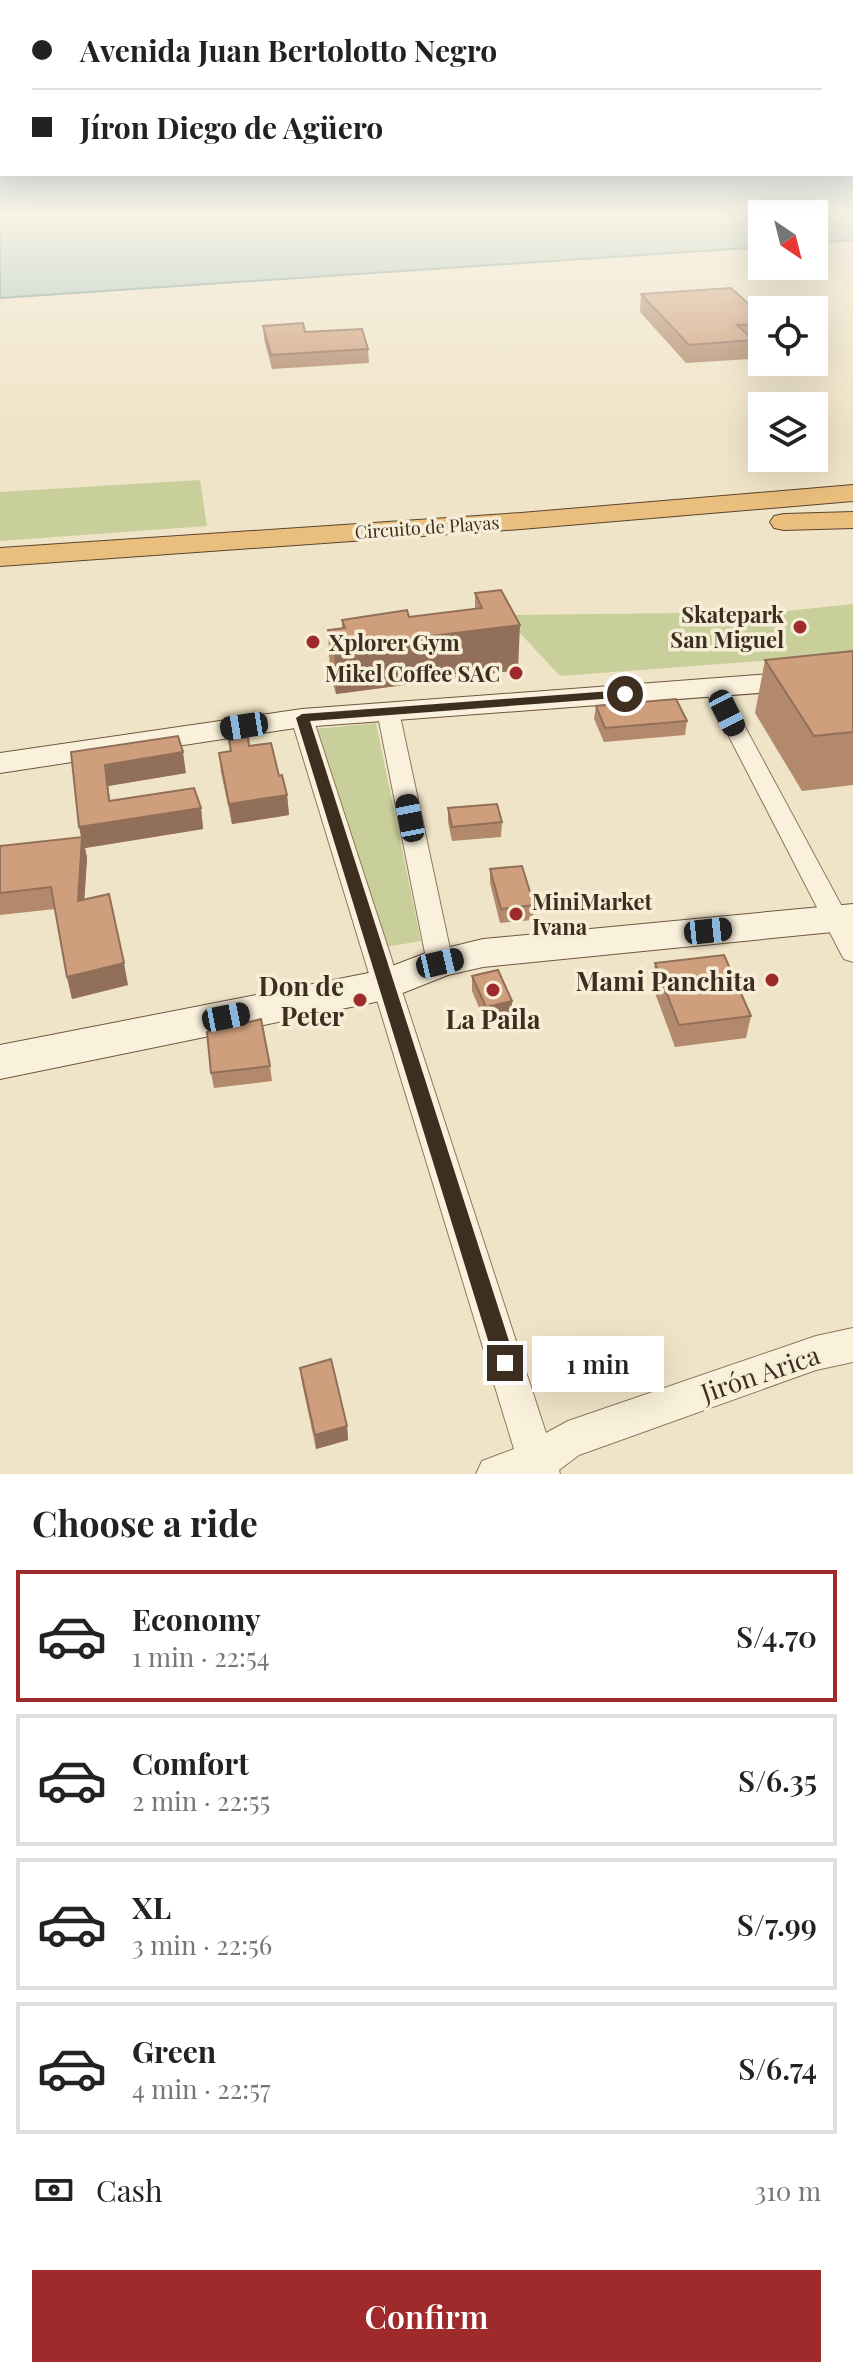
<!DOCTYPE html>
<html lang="en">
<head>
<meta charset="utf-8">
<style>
	:root { --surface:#fff; --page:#f6f6f6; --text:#222; --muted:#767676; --line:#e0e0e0; --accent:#9e2a2b }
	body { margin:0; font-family:"Playfair Display",serif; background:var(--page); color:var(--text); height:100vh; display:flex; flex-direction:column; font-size:30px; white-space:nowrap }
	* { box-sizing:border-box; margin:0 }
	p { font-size:26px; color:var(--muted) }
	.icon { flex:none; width:44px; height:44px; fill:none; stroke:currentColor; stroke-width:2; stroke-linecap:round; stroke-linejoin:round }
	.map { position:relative; height:1474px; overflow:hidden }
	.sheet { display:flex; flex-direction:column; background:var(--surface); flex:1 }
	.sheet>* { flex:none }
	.guide { position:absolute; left:0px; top:0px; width:854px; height:176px; box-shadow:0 8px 32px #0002; display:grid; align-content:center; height:176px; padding:0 32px; background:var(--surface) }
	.needle { width:52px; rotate:145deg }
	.tools { position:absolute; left:748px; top:200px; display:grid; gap:16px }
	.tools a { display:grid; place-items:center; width:80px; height:80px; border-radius:0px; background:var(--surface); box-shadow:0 8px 32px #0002; font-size:40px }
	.end { position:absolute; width:36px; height:36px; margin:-18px; border:10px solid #3d2e20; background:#fff; box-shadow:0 0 0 4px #fff }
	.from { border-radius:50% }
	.bubble { position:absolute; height:56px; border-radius:0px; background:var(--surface); box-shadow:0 8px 32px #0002; font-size:26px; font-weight:600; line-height:56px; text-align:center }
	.car { position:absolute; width:24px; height:48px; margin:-24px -12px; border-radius:10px; box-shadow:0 0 6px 2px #0007; background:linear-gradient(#222 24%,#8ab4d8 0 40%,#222 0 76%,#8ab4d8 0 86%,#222 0) }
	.guide b { display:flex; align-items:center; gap:28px; height:76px; font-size:30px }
	.guide b+b { border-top:2px solid var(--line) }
	.guide i { width:20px; height:20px; background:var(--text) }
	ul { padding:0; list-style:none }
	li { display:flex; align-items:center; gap:24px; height:132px; margin:0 16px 12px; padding:0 16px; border:4px solid var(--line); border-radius:0px }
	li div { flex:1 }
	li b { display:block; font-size:30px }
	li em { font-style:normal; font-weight:600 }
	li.active { border-color:var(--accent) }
	li>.icon { width:72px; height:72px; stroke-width:1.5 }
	h2 { padding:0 32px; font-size:36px; line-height:96px }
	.pay { display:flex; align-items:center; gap:20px; height:88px; padding:0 32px; font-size:30px }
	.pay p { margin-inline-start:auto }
	.action { display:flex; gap:16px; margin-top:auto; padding:16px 32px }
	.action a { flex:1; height:92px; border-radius:0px; background:var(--accent); color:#fff; font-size:32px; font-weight:600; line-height:92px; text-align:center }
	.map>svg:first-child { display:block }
</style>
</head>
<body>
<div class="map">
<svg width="853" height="1474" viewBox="0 0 853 1474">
	<rect width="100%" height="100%" fill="#f0e4c8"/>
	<g fill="#c9cf9b">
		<path d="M200,480l7,46 -207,15v-49z"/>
		<path d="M853,604v50l-293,22 -57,-61 183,-2c16,5 41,13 53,3z"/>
		<path d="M376,723l45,218 -41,7 -65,-219z"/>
	</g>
	<g fill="#a9c4bc" stroke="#6f938a" stroke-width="2">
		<path d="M0,215h762v32l-762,51z"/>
		<path d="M814,215h39v25l-39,3z"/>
	</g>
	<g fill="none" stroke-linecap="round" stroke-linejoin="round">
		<g stroke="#8d765c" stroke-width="2">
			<g id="minor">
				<path d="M714,682l10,6 129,239v35l-9,-3 -4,-7 -136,-264z"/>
				<path d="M388,705l11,6 54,252 -3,7 -10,3 -10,-3 -3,-7 -50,-252z"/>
				<path d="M302,712l11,6 233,715 22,-12 248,-85 37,-8v34l-37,8 -237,85 -20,15 1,4h-84l6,-13 32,-12 -223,-731z"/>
			</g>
		</g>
		<g stroke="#6f573f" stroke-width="2">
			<g id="secondary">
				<path d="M853,668v18l-551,41 -302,46v-20l302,-44z"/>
				<path d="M853,904v26l-370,37 -35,8 -63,25 -385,79v-34l379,-74 47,-18 57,-14z"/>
			</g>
		</g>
		<g stroke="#5b4430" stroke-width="2">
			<g id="trunk">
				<path d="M853,485v16l-332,28 -521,37v-18l521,-35z"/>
				<path d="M853,512v16l-69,2 -10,-2 -4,-6 4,-6 10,-2z"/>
			</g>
		</g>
		<use href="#minor" fill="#faf1dc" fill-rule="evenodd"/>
		<use href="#secondary" fill="#faf1dc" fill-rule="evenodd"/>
		<use href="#trunk" fill="#eabe7c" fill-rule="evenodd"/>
	</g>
	<g fill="#b2896c">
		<path d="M641,294l121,22v26h-9l-3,17 -64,4 -46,-51z"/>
		<path d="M263,326l42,6 63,17 1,14 -97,6 -8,-30z"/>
		<path d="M475,593l43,77 -182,24 -6,-19 -2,-45 14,-2v-8l67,-3 66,-8z"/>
		<path d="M853,651v134l-51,6 -47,-78 10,-53z"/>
		<path d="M596,706l91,15 -2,14 -81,7 -10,-23z"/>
		<path d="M229,740l20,6 30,30 8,19 2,20 -57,9 -11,-52 -2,-19 11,-2z"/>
		<path d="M71,752l115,21 -78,13 2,15 91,7 2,21 -118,19 2,10 -3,42 44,85 -56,14 -5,-22 -12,-68 -55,6v-69l81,-9z"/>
		<path d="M448,808l54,14 -1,15 -49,4 -4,-19z"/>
		<path d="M490,869l44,36 -1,15 -33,3 -10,-40z"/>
		<path d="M655,963l96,53 -5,22 -71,9 -23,-62z"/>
		<path d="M472,976l40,25 -1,15 -26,6 -13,-31z"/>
		<path d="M270,1066l2,15 -58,7 -3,-15z"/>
		<path d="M300,1368l47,58 1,14 -32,9 -14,-66z"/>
	</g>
	<g fill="#916f58">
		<path d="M520,625l-2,45 -182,24 -2,-46z"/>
		<path d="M183,752l3,21 -78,13 5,36 88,-14 2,21 -118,19 2,10 -4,64 -5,-21 4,-60 -3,-14 26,-62z"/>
		<path d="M287,795l2,20 -57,9 -3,-20z"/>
		<path d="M124,963l4,22 -56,14 -5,-22z"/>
		<path d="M512,1001l-1,15 -26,6 1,-15z"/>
		<path d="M347,1426l1,14 -32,9 -1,-14z"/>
	</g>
	<g fill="#cf9f7d" stroke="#916f58" stroke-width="2">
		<path d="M731,288l31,28v8l-25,1 16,15 -64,5 -48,-51z"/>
		<path d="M303,323l2,9 57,-3 6,20 -97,6 -8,-29z"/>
		<path d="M501,590l19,35 -186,23 -6,-18 17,-2 -3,-8 65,-10 2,7 73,-9 -7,-15z"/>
		<path d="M853,651v81l-39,4 -49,-76z"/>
		<path d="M676,699l11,22 -82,7 -9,-22z"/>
		<path d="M178,736l5,16 -78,13 4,36 85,-13 7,20 -122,19 -8,-75z"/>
		<path d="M248,737l1,9 22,-3 8,33 3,-1 5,20 -58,9 -10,-51 12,-2 -2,-11z"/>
		<path d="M497,804l5,18 -50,5 -4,-19z"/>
		<path d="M82,837l-4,64 31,-7 15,69 -57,14 -16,-90 -51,6v-47z"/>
		<path d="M522,866l12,39 -33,4 -11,-40z"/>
		<path d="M724,955l27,61 -72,9 -24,-62z"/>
		<path d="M498,970l14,31 -26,6 -14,-31z"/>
		<path d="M261,1019l9,47 -59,7 -4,-41z"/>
		<path d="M331,1359l16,67 -32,9 -15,-67z"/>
	</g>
	<linearGradient id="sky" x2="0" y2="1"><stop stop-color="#8fbad6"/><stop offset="0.51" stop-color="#f8f3e6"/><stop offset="1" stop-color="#f8f3e6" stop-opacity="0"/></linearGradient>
	<rect width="853" height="422" fill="url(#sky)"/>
	<path fill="#3d2e20" d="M625,690l6,4 -2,3 -319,24 206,642 -3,7 -8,3 -7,-3 -3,-7 -199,-645 6,-4z"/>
	<g fill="#9e2a2b" stroke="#f7eed8" stroke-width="3">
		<circle cx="800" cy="627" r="8"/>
		<circle cx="313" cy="642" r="8"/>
		<circle cx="516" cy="673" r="8"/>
		<circle cx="516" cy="914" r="8"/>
		<circle cx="772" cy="980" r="8"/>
		<circle cx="493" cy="990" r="8"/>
		<circle cx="360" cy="1000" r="8"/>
	</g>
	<g text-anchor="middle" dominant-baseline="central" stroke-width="7" stroke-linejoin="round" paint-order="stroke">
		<g font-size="18" fill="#3d2e20" stroke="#f7eed8">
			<text transform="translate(427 527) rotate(-4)">Circuito de Playas</text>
		</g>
		<g font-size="22" font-weight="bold" fill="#3d2e20" stroke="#f7eed8" text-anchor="end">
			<text x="784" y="614">Skatepark<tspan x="784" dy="25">San Miguel</tspan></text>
			<text x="329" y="642" text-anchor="start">Xplorer Gym</text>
			<text x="500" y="673">Mikel Coffee SAC</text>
			<text x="532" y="901" text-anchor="start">MiniMarket<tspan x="532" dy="25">Ivana</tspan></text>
		</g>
		<g font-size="26" font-weight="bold" fill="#3d2e20" stroke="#f7eed8" text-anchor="end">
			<text x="756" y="980">Mami Panchita</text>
			<text x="344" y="985">Don de<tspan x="344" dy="30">Peter</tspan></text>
			<text x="493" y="1018" text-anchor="middle">La Paila</text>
		</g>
		<g font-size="26" fill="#3d2e20" stroke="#f7eed8">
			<text transform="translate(760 1373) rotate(-19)">Jirón Arica</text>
		</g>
	</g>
</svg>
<div class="tools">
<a><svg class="needle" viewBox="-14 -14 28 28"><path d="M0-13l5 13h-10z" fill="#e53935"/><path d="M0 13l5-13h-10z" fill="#767676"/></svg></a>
<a><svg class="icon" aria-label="locate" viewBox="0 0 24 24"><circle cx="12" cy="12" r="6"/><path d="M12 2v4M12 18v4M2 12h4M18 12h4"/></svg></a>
<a><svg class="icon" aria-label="layers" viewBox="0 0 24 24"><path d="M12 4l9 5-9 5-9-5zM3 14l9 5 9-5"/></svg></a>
</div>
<i class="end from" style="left:625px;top:694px"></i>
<i class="end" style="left:505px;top:1363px"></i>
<div class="bubble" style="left:532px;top:1336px;width:132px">1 min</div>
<i class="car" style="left:727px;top:713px;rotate:153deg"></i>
<i class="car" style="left:244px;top:726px;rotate:261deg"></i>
<i class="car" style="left:410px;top:818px;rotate:349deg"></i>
<i class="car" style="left:708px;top:931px;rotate:84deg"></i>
<i class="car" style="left:440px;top:963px;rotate:77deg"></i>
<i class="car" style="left:226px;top:1017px;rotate:79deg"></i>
<div class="guide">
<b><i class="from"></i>Avenida Juan Bertolotto Negro</b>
<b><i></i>Jíron Diego de Agüero</b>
</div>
</div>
<section class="sheet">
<h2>Choose a ride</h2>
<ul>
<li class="active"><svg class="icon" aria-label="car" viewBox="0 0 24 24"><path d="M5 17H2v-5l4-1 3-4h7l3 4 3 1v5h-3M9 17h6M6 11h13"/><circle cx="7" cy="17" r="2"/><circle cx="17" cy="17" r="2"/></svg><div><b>Economy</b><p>1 min · 22:54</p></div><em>S/4.70</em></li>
<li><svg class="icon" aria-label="car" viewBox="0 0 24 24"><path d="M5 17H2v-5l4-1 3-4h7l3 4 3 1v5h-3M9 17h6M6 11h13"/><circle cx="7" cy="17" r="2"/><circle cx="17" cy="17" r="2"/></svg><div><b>Comfort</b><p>2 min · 22:55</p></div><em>S/6.35</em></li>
<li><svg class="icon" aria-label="car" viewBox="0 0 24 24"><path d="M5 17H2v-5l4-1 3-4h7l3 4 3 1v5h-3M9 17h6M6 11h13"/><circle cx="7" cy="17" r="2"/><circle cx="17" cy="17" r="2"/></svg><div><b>XL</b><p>3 min · 22:56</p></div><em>S/7.99</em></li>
<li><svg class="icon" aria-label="car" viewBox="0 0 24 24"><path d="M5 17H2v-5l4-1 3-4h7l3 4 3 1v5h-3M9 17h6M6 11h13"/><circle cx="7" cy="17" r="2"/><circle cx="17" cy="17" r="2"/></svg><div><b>Green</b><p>4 min · 22:57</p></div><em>S/6.74</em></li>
</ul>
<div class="pay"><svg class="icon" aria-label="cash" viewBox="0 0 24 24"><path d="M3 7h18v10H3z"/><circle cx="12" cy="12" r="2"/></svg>Cash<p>310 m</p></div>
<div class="action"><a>Confirm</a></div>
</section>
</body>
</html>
